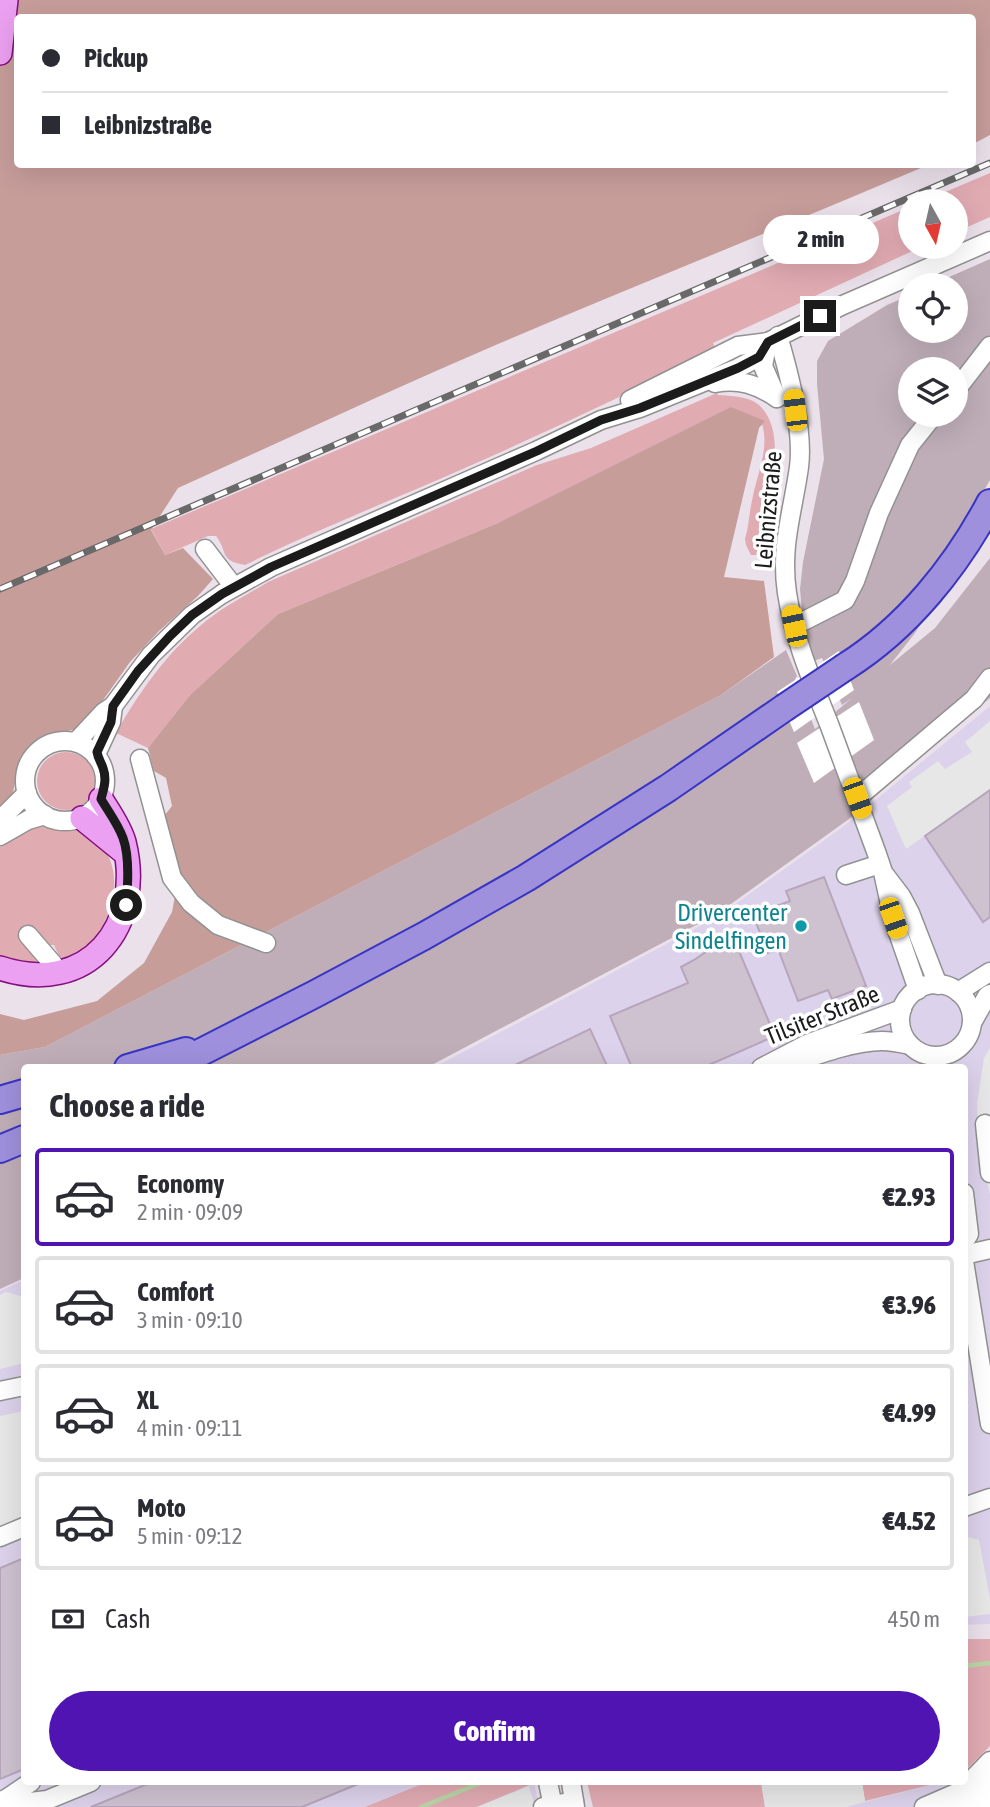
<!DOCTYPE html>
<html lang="en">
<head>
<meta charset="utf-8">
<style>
	:root { --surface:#fff; --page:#f2f2f3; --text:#2b2b33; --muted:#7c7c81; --line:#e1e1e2; --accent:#4f14b1 }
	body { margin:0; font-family:"Asap Condensed",sans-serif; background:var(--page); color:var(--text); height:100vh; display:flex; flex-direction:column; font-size:26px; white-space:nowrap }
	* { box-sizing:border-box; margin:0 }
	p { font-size:23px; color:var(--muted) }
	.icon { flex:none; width:38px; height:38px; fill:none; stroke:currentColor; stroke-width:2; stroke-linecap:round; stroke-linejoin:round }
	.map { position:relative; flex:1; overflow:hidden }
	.panel { position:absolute; left:21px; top:1064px; width:947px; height:721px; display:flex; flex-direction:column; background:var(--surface); border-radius:7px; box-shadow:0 7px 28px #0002 }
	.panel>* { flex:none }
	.top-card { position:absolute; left:14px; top:14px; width:962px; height:154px; border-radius:7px; box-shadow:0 7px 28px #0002; display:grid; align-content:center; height:154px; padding:0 28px; background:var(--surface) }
	.needle { width:46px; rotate:172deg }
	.buttons { position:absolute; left:898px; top:189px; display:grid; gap:14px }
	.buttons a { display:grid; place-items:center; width:70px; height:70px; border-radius:50%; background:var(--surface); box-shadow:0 7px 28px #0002; font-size:35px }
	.end { position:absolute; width:32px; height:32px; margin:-16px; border:9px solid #1b1b1b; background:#fff; box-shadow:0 0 0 4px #fff }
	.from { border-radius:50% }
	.bubble { position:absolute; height:49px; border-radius:24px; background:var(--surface); box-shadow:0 7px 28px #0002; font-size:23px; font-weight:800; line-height:49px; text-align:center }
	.car { position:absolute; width:21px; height:42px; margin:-21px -10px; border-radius:9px; box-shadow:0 0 5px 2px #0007; background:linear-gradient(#f5c518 24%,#345 0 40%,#f5c518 0 76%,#345 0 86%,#f5c518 0) }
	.top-card b { display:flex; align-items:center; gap:24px; height:66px; font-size:26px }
	.top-card b+b { border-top:2px solid var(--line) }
	.top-card i { width:18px; height:18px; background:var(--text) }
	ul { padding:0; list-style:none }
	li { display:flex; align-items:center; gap:21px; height:98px; margin:0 14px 10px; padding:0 14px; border:4px solid var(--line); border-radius:7px }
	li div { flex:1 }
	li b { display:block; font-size:26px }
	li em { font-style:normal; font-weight:800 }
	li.active { border-color:var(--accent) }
	li>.icon { width:63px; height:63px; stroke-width:1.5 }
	h2 { padding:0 28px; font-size:32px; line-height:84px }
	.pay { display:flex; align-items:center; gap:18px; height:77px; padding:0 28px; font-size:26px }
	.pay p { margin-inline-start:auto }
	.primary-button { display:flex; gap:14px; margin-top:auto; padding:14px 28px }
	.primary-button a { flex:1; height:80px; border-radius:42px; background:var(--accent); color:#fff; font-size:28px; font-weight:800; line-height:80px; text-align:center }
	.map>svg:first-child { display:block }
</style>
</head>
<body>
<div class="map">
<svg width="990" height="1807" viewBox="0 0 990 1807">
	<rect width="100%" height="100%" fill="#ebe1eb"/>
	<g fill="#dcd2eb">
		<path d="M990,706v918l-26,1v-557h-531l286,-152 125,-90z"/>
		<path d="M24,1280v502h510l5,25h-539v-516z"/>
		<path d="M987,1751h3v56h-144l96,-25h22v-10z"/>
	</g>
	<path fill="#bfaeb8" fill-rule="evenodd" d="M990,259v221l-22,39 -36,87 -17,27 -25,32 45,-37 55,-70v140l-141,121 -132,95 -289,153 -404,1v210l-24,11v-234l45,-8 676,-352 65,-45 11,26 -2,3 20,50 37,-31 -10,7 -20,-47 -12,4 -8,-50 -2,-23 3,-27 21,-103 -7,-75v-23l11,-20 59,-36 23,-10v36h46v-46h-25zM910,369h46v46h-46z"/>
	<g fill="#e1abb2">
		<path d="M990,173v44l-34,15v-31h-32z"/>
		<path d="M910,207v40h11l-208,96 3,7c-80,39 -160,78 -242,114 -76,34 -154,64 -229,101 -27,-5 -16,-12 -29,-29h-8l-43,19 -14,-26z"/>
		<path d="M717,393l1,2c13,1 31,1 41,10 34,31 3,107 3,146l-2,4h-9l-5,-10 -1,-6c4,-13 4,-26 7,-38 4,-25 18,-52 10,-77l3,-2 -267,101 -220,91 -88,81 -42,53 -32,-15c22,-39 50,-79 84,-107 21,-18 45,-30 68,-44l269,-117 54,-17z"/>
		<circle cx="66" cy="781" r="29"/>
		<path d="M33,826c9,0 18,3 27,4 9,0 18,-2 27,2 4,2 8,8 12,11 25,25 16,69 -4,94 -9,10 -20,16 -31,22l-5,-3 -5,-11h-9l-9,10v10l-36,-10v-108z"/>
		<path d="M964,1639h26v107l-26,26z"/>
		<path d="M427,1782h107v1l-57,24h-112z"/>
		<path d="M587,1782h174l4,25h-172z"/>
		<path d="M862,1782h80l-77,19z"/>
	</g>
	<g fill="#c79d9a">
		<path d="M0,0h990v135l-17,9v-126h-955v146l910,1c-143,61 -287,118 -430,179 -108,46 -213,96 -320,144l-27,42 14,25 18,-7 30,31 -15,17 -39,35 -29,31 -41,58 -11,9 -32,6 -19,16 -9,18 -6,28 -12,12z"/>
		<path d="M731,407l34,14 -6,7 -35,149 40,4 10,76 -53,38 -676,352 -45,8v-41l24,6 73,-19 47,-38 28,-51 7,-38 -15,-58 8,-10 -6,-28 -12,-7 -6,-23 42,-53 88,-81 220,-91z"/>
	</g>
	<g fill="#e7e7e7">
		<path d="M990,721v69l-84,59 -19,-43 25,-19 -3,-5 29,-21 7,8 27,-17 -7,-10z"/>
		<path d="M990,1048v146l-11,-41 -2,-49 7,-46z"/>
		<path d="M6,1292l18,5v66l-24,6v-74z"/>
		<path d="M24,1411v107l-24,9v-111z"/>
		<path d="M964,1536l15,4 11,59v15l-26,3z"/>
		<path d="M761,1782h101l3,19 -19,6h-81z"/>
		<path d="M529,1786l6,21h-58z"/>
	</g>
	<g fill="#fff">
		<path d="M839,651l15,39 -60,42 -17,-40z"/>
		<path d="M859,702l15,38 -60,43 -17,-40z"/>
	</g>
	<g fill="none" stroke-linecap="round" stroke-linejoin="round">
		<g stroke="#b9d5a6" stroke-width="4.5">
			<path d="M964,1666l26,-3"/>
			<path d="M421,1807l62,-25"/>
		</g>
	</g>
	<g fill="#cec2d1" stroke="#b7a5bb" stroke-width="2">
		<path d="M990,790v127l-7,5 -58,-86z"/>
		<path d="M824,877l42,109 -34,13 -4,-9 -30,11 -20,-52 -10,4 -15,-38 37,-14 -4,-10z"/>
		<path d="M733,937l42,99 -73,32h-70l-22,-52 78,-33 -7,-16 13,-7 31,-21z"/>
		<path d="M590,1029l18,39h-99z"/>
		<path d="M24,1558v211l-24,10v-211z"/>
		<path d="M152,1782h211l-61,25h-211z"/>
	</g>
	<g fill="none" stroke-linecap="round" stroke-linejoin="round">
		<g stroke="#929292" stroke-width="21">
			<g id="minor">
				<path d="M778,336c11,37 26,93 21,131 -6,44 -19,79 -12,126 7,46 25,88 42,131 16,43 32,86 48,130l6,18 10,46 25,72"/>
				<path d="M767,345l-4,21 14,32"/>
				<path d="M715,383c24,-5 43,2 62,15"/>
				<path d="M956,390l34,-44"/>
				<path d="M630,400l108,-54 30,-4 75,-37 147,-64"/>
				<path d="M205,549l29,38"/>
				<path d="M794,626l51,-26 10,-19 24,-68 31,-68 24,-30"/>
				<circle cx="65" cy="781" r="40"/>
				<path d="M76,742l28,-30 9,-6 38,-51 41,-40 30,-21 49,-27 265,-116 65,-31 39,-12 98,-40 21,-11 9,-15"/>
				<path d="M96,756l1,-4 14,-30 2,-16"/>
				<path d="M140,759l32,119 19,25 27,22 48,18"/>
				<path d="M857,798l117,-99 16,-21"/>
				<path d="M0,820l27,-27"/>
				<path d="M0,836l28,-16 17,-5"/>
				<path d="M846,875l34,-11"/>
				<path d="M885,875l16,21 9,17 28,72"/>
				<path d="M28,935l25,29 6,9"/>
				<circle cx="936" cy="1020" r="36"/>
				<path d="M958,992l32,-20"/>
				<path d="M972,1023l15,-27 3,-2"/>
				<path d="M761,1068l46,-24 95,-35"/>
				<path d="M779,1068c30,-10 72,-27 103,-27 9,0 19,2 28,4"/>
				<path d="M985,1124l5,49"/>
				<path d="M964,1193l5,41 -5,8"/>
				<path d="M964,1255l26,-6"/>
				<path d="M964,1261l26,163"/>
				<path d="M0,1391l24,-5"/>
				<path d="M964,1507l26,-9"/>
				<path d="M0,1537l24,-10"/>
				<path d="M548,1782l5,25"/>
				<path d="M571,1782l4,25"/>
				<path d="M964,1788l26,-27"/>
				<path d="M6,1799l16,4 25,-3 44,-18"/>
				<path d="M0,1801l6,-2 25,-17"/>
				<path d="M543,1807l31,-6"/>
				<path d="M924,1807l37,-16 29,-10"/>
				<path d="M954,1807l36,-8"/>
			</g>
		</g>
		<g stroke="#830f7e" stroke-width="26">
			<g id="major">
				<path d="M0,53l6,-53"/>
				<path d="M82,818l43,35"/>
				<path d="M0,968c88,29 145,-42 124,-126 -4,-15 -15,-30 -23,-43"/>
			</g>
		</g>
		<g stroke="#3935c3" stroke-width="30">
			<g id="highway">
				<path d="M845,667c62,-39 111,-100 145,-164"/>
				<path d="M128,1068l58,-17"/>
				<path d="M170,1068l145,-74 109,-58 102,-58 142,-90 116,-80"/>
				<path d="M0,1100l24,-7"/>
				<path d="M0,1149l24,-10"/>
			</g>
		</g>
		<use href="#minor" stroke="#fff" stroke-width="18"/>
		<use href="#major" stroke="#eca0f1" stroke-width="23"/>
		<use href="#highway" stroke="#9e90dc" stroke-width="26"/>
		<g stroke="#696969" stroke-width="7">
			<path id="rail" d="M0,589l990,-426"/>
		</g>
		<use href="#rail" stroke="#fff" stroke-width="4.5" stroke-dasharray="13" stroke-linecap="butt"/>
		<g stroke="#3935c3" stroke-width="30" stroke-linecap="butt">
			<path id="highway-bridge" d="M784,708l61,-41"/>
		</g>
		<use href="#highway-bridge" stroke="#9e90dc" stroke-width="26"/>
	</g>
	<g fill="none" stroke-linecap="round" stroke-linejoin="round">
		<path stroke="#1b1b1b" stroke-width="9" d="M126,905c2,-20 4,-48 -3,-67 -5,-14 -15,-27 -22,-39 3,-11 6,-20 2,-31 -2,-6 -5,-10 -6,-16l14,-30 2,-16 25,-35 32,-35 22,-21 30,-21 49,-27 266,-116 64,-31 39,-12 98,-40 21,-11 9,-15 52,-26"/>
	</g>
	<circle fill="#0f9aa8" stroke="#fff" stroke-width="2.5" cx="801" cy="926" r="7"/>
	<g text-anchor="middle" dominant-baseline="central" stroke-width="7" stroke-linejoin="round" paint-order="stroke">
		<g font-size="24" fill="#1b1b1b" stroke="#fff">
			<text transform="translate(768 510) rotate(-85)">Leibnizstraße</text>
			<text transform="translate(822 1015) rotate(-22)">Tilsiter Straße</text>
		</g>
		<g font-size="24" fill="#0d838f" stroke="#fff" text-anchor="end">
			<text x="787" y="912">Drivercenter<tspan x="787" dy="28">Sindelfingen</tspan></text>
		</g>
	</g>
</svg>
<div class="buttons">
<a><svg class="needle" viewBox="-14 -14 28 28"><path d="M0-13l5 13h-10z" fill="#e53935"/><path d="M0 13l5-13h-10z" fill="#7c7c81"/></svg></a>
<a><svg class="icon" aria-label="locate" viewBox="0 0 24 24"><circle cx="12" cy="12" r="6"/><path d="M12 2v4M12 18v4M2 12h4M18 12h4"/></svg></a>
<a><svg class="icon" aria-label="layers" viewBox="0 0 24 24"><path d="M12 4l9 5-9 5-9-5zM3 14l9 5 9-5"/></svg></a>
</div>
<i class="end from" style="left:126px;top:905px"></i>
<i class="end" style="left:820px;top:316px"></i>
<div class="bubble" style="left:763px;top:215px;width:116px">2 min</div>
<i class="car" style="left:795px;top:410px;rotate:353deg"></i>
<i class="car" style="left:794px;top:626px;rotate:348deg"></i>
<i class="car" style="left:857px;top:798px;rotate:160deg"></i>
<i class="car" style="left:893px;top:918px;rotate:161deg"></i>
<div class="top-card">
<b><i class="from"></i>Pickup</b>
<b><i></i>Leibnizstraße</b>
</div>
<section class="panel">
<h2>Choose a ride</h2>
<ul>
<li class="active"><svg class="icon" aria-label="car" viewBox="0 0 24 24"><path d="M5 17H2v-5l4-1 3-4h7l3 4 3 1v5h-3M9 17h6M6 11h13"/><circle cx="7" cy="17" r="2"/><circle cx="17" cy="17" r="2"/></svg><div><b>Economy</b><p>2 min · 09:09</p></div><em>€2.93</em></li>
<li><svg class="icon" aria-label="car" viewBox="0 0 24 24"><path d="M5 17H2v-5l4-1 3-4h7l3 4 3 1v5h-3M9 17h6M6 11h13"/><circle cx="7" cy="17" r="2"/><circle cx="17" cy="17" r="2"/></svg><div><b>Comfort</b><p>3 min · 09:10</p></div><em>€3.96</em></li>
<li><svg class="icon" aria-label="car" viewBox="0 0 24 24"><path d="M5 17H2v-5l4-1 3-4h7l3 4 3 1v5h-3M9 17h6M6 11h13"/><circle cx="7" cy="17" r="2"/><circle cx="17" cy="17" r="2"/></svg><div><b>XL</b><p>4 min · 09:11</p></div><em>€4.99</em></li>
<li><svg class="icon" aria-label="car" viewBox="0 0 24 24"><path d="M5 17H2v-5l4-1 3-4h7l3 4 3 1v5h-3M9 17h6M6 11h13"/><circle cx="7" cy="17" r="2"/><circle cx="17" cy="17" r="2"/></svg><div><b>Moto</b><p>5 min · 09:12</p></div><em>€4.52</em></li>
</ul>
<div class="pay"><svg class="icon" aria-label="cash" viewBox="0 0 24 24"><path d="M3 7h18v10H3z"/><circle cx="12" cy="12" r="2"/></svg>Cash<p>450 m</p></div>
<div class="primary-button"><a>Confirm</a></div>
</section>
</div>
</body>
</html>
